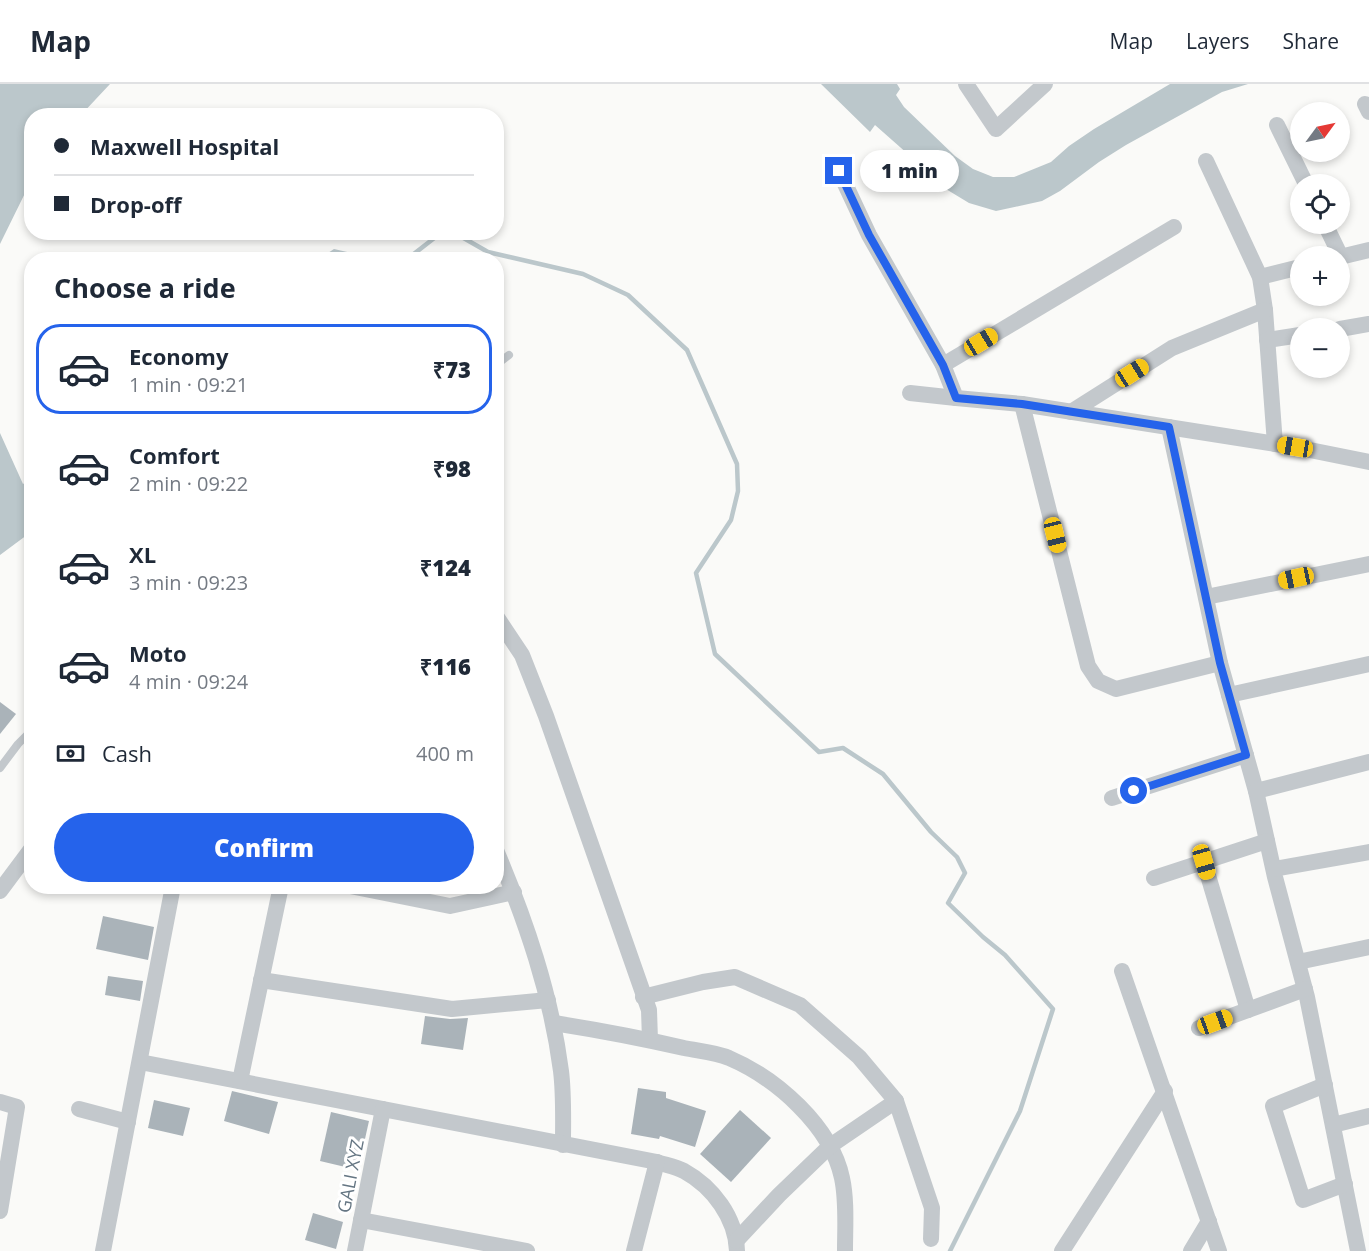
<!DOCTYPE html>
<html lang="en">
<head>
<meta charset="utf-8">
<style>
	:root { --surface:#fff; --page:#f2f2f3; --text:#1f2937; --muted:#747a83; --line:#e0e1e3; --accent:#2563eb }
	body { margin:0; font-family:"Open Sans",sans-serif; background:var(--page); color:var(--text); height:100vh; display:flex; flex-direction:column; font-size:22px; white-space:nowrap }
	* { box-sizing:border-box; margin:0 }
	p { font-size:20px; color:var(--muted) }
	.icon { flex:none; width:33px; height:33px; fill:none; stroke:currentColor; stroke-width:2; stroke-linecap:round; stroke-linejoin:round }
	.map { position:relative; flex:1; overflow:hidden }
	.drawer { position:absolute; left:24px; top:168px; width:480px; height:642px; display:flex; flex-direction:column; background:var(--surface); border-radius:24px; box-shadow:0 3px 9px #0003 }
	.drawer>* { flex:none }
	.top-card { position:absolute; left:24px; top:24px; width:480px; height:132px; border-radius:24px; box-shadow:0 3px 9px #0003; display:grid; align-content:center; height:132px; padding:0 30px; background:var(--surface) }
	.needle { width:39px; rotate:57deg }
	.fabs { position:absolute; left:1290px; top:18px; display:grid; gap:12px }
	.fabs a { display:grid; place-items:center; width:60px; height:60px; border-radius:50%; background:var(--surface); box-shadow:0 3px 9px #0003; font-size:30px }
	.end { position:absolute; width:27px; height:27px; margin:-14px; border:8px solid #2563eb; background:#fff; box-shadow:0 0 0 3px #fff }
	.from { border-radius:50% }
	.bubble { position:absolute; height:42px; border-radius:21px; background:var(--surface); box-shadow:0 3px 9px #0003; font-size:20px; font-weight:800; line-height:42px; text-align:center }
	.car { position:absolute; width:18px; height:36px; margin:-18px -9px; border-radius:8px; box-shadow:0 0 4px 2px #0007; background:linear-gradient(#f5c518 24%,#345 0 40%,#f5c518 0 76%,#345 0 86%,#f5c518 0) }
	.top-card b { display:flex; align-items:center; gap:21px; height:57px; font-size:22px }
	.top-card b+b { border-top:2px solid var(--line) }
	.top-card i { width:15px; height:15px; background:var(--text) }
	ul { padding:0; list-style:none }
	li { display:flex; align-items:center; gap:18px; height:90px; margin:0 12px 9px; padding:0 18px; border:3px solid transparent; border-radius:24px }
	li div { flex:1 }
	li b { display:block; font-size:22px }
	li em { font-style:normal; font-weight:800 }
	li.selected { border-color:var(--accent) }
	li>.icon { width:54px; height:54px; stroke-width:1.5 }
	h2 { padding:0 30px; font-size:27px; line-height:72px }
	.pay { display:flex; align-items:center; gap:15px; height:66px; padding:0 30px; font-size:22px }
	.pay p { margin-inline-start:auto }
	.button { display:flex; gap:12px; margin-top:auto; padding:12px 30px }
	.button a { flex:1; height:69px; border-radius:36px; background:var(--accent); color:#fff; font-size:24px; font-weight:800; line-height:69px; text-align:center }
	header { display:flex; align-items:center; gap:36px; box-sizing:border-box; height:84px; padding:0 30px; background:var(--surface); border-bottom:2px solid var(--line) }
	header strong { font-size:28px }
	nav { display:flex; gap:33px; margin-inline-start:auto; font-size:21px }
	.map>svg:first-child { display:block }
</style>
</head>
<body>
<header>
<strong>Map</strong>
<nav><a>Map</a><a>Layers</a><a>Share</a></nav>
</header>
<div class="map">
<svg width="1369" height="1167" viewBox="0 0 1369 1167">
	<rect width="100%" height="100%" fill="#fafaf8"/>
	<g fill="#bbc7cb">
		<path d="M0,0h110l-29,31 -49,1 -1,65 -31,63z"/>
		<path d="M821,0h76l3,5 -4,6 8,12 51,49 18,13 20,8h21l37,-15 18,-16 25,-17 76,-45h78l-26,8 -96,53 -27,17 -39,29 -18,10 -46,10 -27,-8 -38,-23 -22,-25 -34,-30 -5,7z"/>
		<path d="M334,165l44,10h-59z"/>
		<path d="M0,349l23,51 9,-6 -1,54 -31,23z"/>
	</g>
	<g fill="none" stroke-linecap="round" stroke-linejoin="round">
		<g stroke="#bbc7cb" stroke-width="4.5">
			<path d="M453,148l35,20 95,22 45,21 59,55 50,114 1,27 -7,29 -35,53 19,81 104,98 24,-4 40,26 48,58 26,25 8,16 -17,30 35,34 22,18 48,54 -33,102 -70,140"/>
			<path d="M406,176l36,-28"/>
		</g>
	</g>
	<g fill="#aab3b9">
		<path d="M0,618l16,12 -16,20z"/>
		<path d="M103,832l51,11 -6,33 -52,-11z"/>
		<path d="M108,892l35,5 -3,20 -35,-6z"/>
		<path d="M425,932l25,3 18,-1 -5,32 -42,-6z"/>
		<path d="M638,1004l28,4v6l40,13 -11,36 -35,-11 -1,3 -28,-5z"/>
		<path d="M232,1007l46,11 -9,32 -45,-13z"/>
		<path d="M154,1016l36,8 -7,28 -35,-8z"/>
		<path d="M740,1026l31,28 -40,44 -31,-28z"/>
		<path d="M331,1028l38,9 -11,49 -38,-9z"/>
		<path d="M313,1129l30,9 -7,27 -31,-9z"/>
	</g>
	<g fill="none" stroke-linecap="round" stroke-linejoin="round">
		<g stroke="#c3c8cc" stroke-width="8">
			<path d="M496,281l13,-10"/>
			<path d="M0,684l18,-24 14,-14"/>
		</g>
		<g stroke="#c3c8cc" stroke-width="16">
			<path d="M966,0l30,45 49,-45"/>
			<path d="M1365,20l4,8"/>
			<path d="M1277,41l29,59"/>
			<path d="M1206,77l54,116 5,33 10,134"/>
			<path d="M839,87l30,64 74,130 13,33 66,6 273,43 74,15"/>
			<path d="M1325,140l16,33"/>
			<path d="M1340,173l29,-7"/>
			<path d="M1260,193l40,-10"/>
			<path d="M1340,245l29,-5"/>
			<path d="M1267,256l33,-5"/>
			<path d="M943,281l231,-138"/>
			<path d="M910,309l46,5"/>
			<path d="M1022,320l66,262 10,15 18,8 104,-26"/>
			<path d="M1071,328l101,-64 93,-38"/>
			<path d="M1169,343l51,236 36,128 19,86 32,120 51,254"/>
			<path d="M1206,513l163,-33"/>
			<path d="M496,532l26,39 24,61 103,294 1,30"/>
			<path d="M1229,611l140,-31"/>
			<path d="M1256,707l113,-29"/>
			<path d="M1112,714l134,-43"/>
			<path d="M496,766c30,71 55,144 65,221 3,24 2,49 2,74"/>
			<path d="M1204,778l44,148"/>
			<path d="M1274,785l95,-17"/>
			<path d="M1154,794l113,-37"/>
			<path d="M350,802l100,20 64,-14"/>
			<path d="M0,807l32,-43"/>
			<path d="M1298,878l71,-15"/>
			<path d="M1122,887l97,280"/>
			<path d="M261,896l191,29 96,-9"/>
			<path d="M643,913l60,-15 32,-5 65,28 59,52 37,44 36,107 -1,31"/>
			<path d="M554,939c44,7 87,15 130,25 15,3 32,4 45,10 47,20 102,68 113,120 5,23 3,49 3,73"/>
			<path d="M1199,944l106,-39"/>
			<path d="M140,978l517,100c9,3 19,5 27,9 29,16 52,47 53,80"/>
			<path d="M240,997l41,-195"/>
			<path d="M1325,1001l-52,21 30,94 42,-16"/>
			<path d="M0,1018l17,5 -17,104"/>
			<path d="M79,1025l49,13"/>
			<path d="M1333,1041l36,-9"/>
			<path d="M361,1136l166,31"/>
			<path d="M736,1157l43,-46 51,-49 66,-45"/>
			<path d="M103,1167l70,-365"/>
			<path d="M355,1167l28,-142"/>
			<path d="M634,1167l23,-89"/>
			<path d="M1062,1167l103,-160"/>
			<path d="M1191,1167l18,-30"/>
		</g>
	</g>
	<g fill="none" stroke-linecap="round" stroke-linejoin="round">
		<path stroke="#2563eb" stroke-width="8" d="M839,87l30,64 74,130 13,33 66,6 147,23 51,236 26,92 -112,36"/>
	</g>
	<g text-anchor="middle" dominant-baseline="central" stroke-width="6" stroke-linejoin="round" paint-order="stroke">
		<g font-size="18" fill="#657683" stroke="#fff">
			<text transform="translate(350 1092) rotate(-79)">GALI XYZ</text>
		</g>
	</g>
</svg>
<div class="fabs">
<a><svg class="needle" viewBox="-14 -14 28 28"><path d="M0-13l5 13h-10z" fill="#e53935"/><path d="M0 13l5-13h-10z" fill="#747a83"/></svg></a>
<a><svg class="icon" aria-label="locate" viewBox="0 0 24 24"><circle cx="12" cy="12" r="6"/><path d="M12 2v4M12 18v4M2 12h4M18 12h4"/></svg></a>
<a>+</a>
<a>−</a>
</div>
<i class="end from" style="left:1134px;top:707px"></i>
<i class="end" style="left:839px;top:87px"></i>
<div class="bubble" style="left:860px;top:66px;width:99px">1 min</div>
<i class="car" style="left:981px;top:258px;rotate:59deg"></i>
<i class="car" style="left:1132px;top:289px;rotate:58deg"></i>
<i class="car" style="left:1295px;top:363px;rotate:279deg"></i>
<i class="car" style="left:1055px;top:451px;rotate:166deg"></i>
<i class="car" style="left:1296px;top:494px;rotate:258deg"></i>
<i class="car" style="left:1204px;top:778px;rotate:164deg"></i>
<i class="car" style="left:1215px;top:938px;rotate:70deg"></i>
<div class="top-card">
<b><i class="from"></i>Maxwell Hospital</b>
<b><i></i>Drop-off</b>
</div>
<section class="drawer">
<h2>Choose a ride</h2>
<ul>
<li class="selected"><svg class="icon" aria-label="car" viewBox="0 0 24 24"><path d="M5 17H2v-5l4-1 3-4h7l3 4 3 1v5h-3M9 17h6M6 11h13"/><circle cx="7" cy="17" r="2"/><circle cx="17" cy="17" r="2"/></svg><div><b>Economy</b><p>1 min · 09:21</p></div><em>₹73</em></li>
<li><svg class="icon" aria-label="car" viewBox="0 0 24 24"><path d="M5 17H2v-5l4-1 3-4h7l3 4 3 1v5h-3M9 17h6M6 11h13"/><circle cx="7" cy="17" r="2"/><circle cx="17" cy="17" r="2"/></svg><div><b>Comfort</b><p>2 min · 09:22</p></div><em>₹98</em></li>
<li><svg class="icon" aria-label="car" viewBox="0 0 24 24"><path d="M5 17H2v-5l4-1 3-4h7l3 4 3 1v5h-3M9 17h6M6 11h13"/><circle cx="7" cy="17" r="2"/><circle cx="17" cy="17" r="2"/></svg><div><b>XL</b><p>3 min · 09:23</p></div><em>₹124</em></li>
<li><svg class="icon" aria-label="car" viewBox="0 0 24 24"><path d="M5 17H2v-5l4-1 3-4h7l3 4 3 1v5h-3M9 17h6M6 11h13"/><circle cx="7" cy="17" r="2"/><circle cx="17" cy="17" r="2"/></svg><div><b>Moto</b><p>4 min · 09:24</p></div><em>₹116</em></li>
</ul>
<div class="pay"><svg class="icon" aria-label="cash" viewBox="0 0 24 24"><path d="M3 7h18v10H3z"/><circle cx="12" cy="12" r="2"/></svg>Cash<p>400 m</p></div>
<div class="button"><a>Confirm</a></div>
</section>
</div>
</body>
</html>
